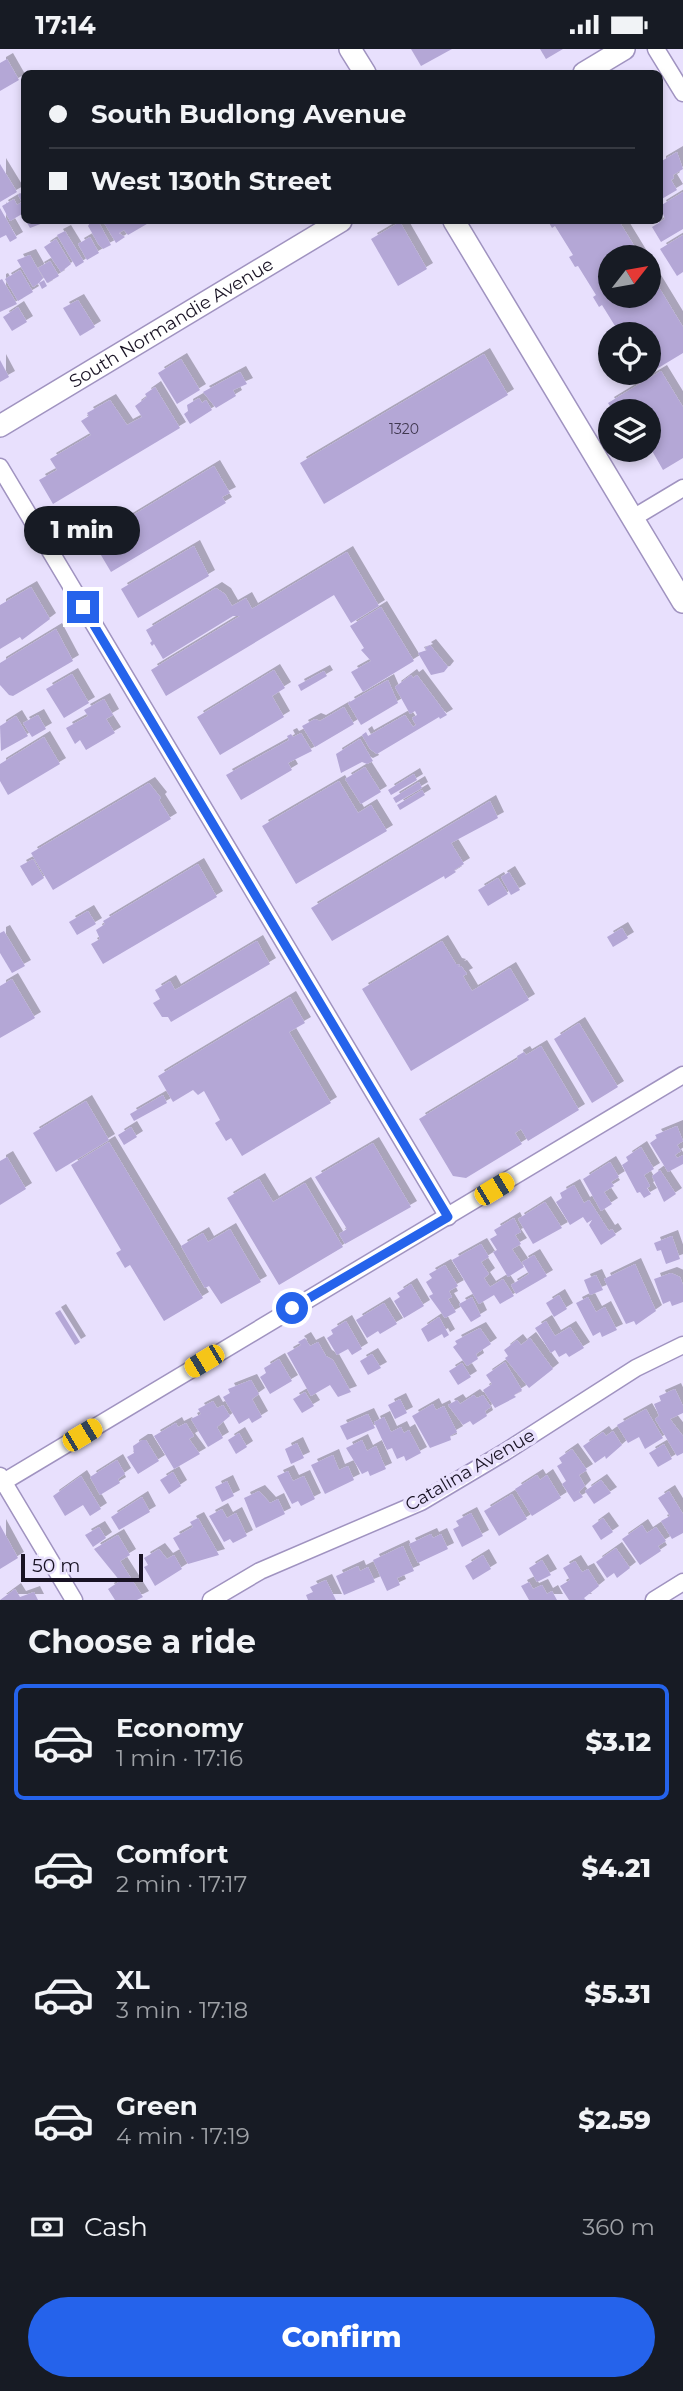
<!DOCTYPE html>
<html lang="en">
<head>
<meta charset="utf-8">
<style>
	:root { --surface:#171b24; --page:#20242c; --text:#f1f3f6; --muted:#9ea1a6; --line:#363941; --accent:#2563eb }
	body { margin:0; font-family:Montserrat,sans-serif; background:var(--page); color:var(--text); height:100vh; display:flex; flex-direction:column; font-size:26px; white-space:nowrap }
	* { box-sizing:border-box; margin:0 }
	p { font-size:23px; color:var(--muted) }
	.icon { flex:none; width:38px; height:38px; fill:none; stroke:currentColor; stroke-width:2; stroke-linecap:round; stroke-linejoin:round }
	.map { position:relative; height:1551px; overflow:hidden }
	.sheet { display:flex; flex-direction:column; background:var(--surface); flex:1 }
	.sheet>* { flex:none }
	.top-card { position:absolute; left:21px; top:21px; width:642px; height:154px; border-radius:10px; box-shadow:0 4px 10px #0003; display:grid; align-content:center; height:154px; padding:0 28px; background:var(--surface) }
	.needle { width:46px; rotate:59deg }
	.fabs { position:absolute; left:598px; top:196px; display:grid; gap:14px }
	.fabs a { display:grid; place-items:center; width:63px; height:63px; border-radius:50%; background:var(--surface); box-shadow:0 4px 10px #0003; font-size:35px }
	.scale { position:absolute; left:21px; bottom:18px; width:122px; box-sizing:border-box; padding-left:7px; border:4px solid #191324; border-top:0; font-size:19px; line-height:24px; white-space:nowrap; color:#191324; -webkit-text-stroke:5px #e8e0fd; paint-order:stroke }
	.end { position:absolute; width:32px; height:32px; margin:-16px; border:9px solid #2563eb; background:#fff; box-shadow:0 0 0 4px #fff }
	.from { border-radius:50% }
	.bubble { position:absolute; height:49px; border-radius:24px; background:var(--surface); box-shadow:0 4px 10px #0003; font-size:23px; font-weight:800; line-height:49px; text-align:center }
	.car { position:absolute; width:21px; height:42px; margin:-21px -10px; border-radius:9px; box-shadow:0 0 5px 2px #0007; background:linear-gradient(#f5c518 24%,#345 0 40%,#f5c518 0 76%,#345 0 86%,#f5c518 0) }
	.top-card b { display:flex; align-items:center; gap:24px; height:66px; font-size:26px }
	.top-card b+b { border-top:2px solid var(--line) }
	.top-card i { width:18px; height:18px; background:var(--text) }
	ul { padding:0; list-style:none }
	li { display:flex; align-items:center; gap:21px; height:116px; margin:0 14px 10px; padding:0 14px; border:4px solid transparent; border-radius:10px }
	li div { flex:1 }
	li b { display:block; font-size:26px }
	li em { font-style:normal; font-weight:800 }
	li.active { border-color:var(--accent) }
	li>.icon { width:63px; height:63px; stroke-width:1.5 }
	h2 { padding:0 28px; font-size:32px; line-height:84px }
	.pay { display:flex; align-items:center; gap:18px; height:77px; padding:0 28px; font-size:26px }
	.pay p { margin-inline-start:auto }
	.action { display:flex; gap:14px; margin-top:auto; padding:14px 28px }
	.action a { flex:1; height:80px; border-radius:42px; background:var(--accent); color:#fff; font-size:28px; font-weight:800; line-height:80px; text-align:center }
	.status { display:flex; justify-content:space-between; align-items:center; height:49px; padding:0 35px; background:var(--surface); direction:ltr }
	.status svg { height:19px; fill:currentColor }
	.map>svg:first-child { display:block }
</style>
</head>
<body>
<div class="status"><b>17:14</b><svg viewBox="0 0 49 12"><path d="M0 12V9h3v3zM5 12V6h3v6zM10 12V3h3v9zM15 12V0h3v12zM26 1h20v11H26zM47 4h2v5h-2z"/></svg></div>
<div class="map">
<svg width="683" height="1551" viewBox="0 0 683 1551">
	<defs>
		<filter id="shadow"><feDropShadow dx="6" dy="-6" stdDeviation="0" flood-color="#0004"/></filter>
	</defs>
	<rect width="100%" height="100%" fill="#e8e0fd"/>
	<g fill="#b4a7d6" filter="url(#shadow)">
		<path d="M411,0h41l-31,17z"/>
		<path d="M540,0h23l-17,10z"/>
		<path d="M7,10l12,21 -19,11v-28z"/>
		<path d="M677,103l6,17 -10,6 1,3 -3,2 6,10 -17,10v-38z"/>
		<path d="M0,115l17,28 -17,10z"/>
		<path d="M24,142v27l-2,-4 -12,7 -8,-15 12,-7 3,6 5,-3 -4,-7z"/>
		<path d="M683,143v37l-22,13 -9,-15 13,-8 -5,-13z"/>
		<path d="M0,159l17,30 -7,4 -4,-7 -6,3z"/>
		<path d="M26,172h16l1,2 -13,5z"/>
		<path d="M91,172h7l13,24 -8,4 -4,-4 -11,-19z"/>
		<path d="M103,172h49l-24,14 -4,-5 -5,3 6,4 -9,6z"/>
		<path d="M548,172h71l22,36h-30v39h38v-25l34,56v26l-38,23 -2,-3h6v-39h-29l-18,-29 -3,2 -6,-10 3,-2 -18,-29 -3,1 -6,-10 4,-2 -18,-29 -3,2z"/>
		<path d="M400,173l27,47 -29,17 -27,-47z"/>
		<path d="M65,182l19,31 -8,5 -19,-32z"/>
		<path d="M683,186v37l-6,4 -17,-27z"/>
		<path d="M90,188l9,16 -12,7 -9,-16z"/>
		<path d="M56,190l15,25 -10,8 -17,-25z"/>
		<path d="M30,206l13,23 -4,5 5,-3 3,6 -5,3 -3,-6 -6,4 -16,-27z"/>
		<path d="M50,212l9,15 -12,7 -9,-15z"/>
		<path d="M20,221l13,22 -15,9 -13,-22z"/>
		<path d="M2,230l15,25 -17,8v-32z"/>
		<path d="M78,251l17,27 -15,9 -17,-28z"/>
		<path d="M18,258l9,15 -15,9 -9,-14z"/>
		<path d="M484,305l24,41 -184,109 -24,-41z"/>
		<path d="M181,310l19,31 -23,14 -19,-31z"/>
		<path d="M0,311l9,17 -9,5z"/>
		<path d="M661,322l22,36v51l-20,12 -12,-21 -11,6 -3,-5h12v-39h-36l-5,-8z"/>
		<path d="M240,323l7,12 -14,6 3,6 -20,12 -13,-16z"/>
		<path d="M155,338l25,41 -127,76 -14,-24 18,-10 -7,-11 41,-24 -10,-14 8,-5 -2,-3 23,-13 17,25 15,-8 -7,-11 12,-9 -2,-3z"/>
		<path d="M199,349l3,5 4,-3 6,10 -22,14 -6,-10 4,-3 -1,-6z"/>
		<path d="M214,417l16,27 -8,4 4,6 -115,69 -19,-32z"/>
		<path d="M194,497l15,30 -71,42 -17,-29z"/>
		<path d="M347,503l32,54 -28,17 -17,-28 -168,101 -15,-26 89,-54h-7l-70,43 -9,-15 -2,2 -2,-3 2,-2 -6,-11 70,-42 9,6 7,12 14,-8 6,11z"/>
		<path d="M31,538l19,32 -28,21 -2,-3 -20,12v-44z"/>
		<path d="M381,558l33,54 -51,31 -12,-20 20,-11 -10,-11 3,-2 -14,-22z"/>
		<path d="M56,580l17,32 -60,35 -4,-1 -9,-10v-22z"/>
		<path d="M430,596l18,22 -4,5 -13,3 -13,-22 9,-3 -2,-2z"/>
		<path d="M274,621l11,18 -13,8 12,21 -64,38 -23,-38z"/>
		<path d="M324,622l3,5 -26,15 -3,-6z"/>
		<path d="M72,625l17,29 -25,15 -18,-29z"/>
		<path d="M411,626l2,3 4,-3 30,40 -7,4 -1,-2 -62,37 -7,-5 -8,-14 4,-3 2,4 37,-21 8,12 3,-2 -4,-7 5,-3 -2,-4 -5,3 -15,-27z"/>
		<path d="M388,631l10,23 -37,22 -13,-22z"/>
		<path d="M104,650l9,16 -7,4 9,14 -29,17 -6,-10 -5,4 -9,-16 22,-12 -4,-6z"/>
		<path d="M344,658l10,17 -39,23 -13,-21 13,-7 5,2z"/>
		<path d="M38,666l8,14 -14,8 -9,-14z"/>
		<path d="M16,667l12,20 -27,15 -1,-25z"/>
		<path d="M301,684l11,18 -24,12 4,7 -51,30 -15,-25 63,-35 -2,-4 4,-2 2,3z"/>
		<path d="M44,688l16,27 -52,31 -8,-14v-17z"/>
		<path d="M360,690l13,22 -6,3 -5,-2 -21,11 -5,-19z"/>
		<path d="M365,718l16,25 -20,12 -16,-25z"/>
		<path d="M414,725l3,6 -26,15 -3,-5z"/>
		<path d="M339,732l19,32 13,-8 16,26 -91,53 -34,-58z"/>
		<path d="M419,733l3,6 -26,15 -3,-5z"/>
		<path d="M149,734l12,15 -2,2 12,19 -118,71 -22,-37z"/>
		<path d="M422,741l3,5 -25,15 -3,-5z"/>
		<path d="M490,752l8,17 -47,25 13,21 -10,6 2,2 -11,7 -1,-3 -112,65 -21,-33z"/>
		<path d="M33,810l11,19 -12,8 -12,-20z"/>
		<path d="M198,815l19,33 -114,67 -12,-20 9,-5 -4,-9 9,-6 -2,-3z"/>
		<path d="M509,823l11,18 -9,5 -10,-18z"/>
		<path d="M498,829l10,16 -20,12 -10,-16z"/>
		<path d="M88,862l8,13 -19,11 -8,-13z"/>
		<path d="M622,879l6,10 -15,9 -6,-10z"/>
		<path d="M4,882l21,35 -13,7 -12,-20v-20z"/>
		<path d="M257,892l13,23 -99,58 -3,-5h-6l-9,-14 7,-4 -5,-9 15,-9 5,9z"/>
		<path d="M442,892l14,23 4,1 -2,2 3,-1 6,8 -4,2 9,15 38,-23 19,32 -118,71 -49,-82z"/>
		<path d="M12,930l23,39 -35,20v-52z"/>
		<path d="M290,948l15,26 -16,9 42,71 -89,53 -11,-18 -5,3 -11,-18 5,-3 -16,-29 -6,4 -5,-5 -20,12 -15,-26z"/>
		<path d="M579,974l39,64 -26,16 -38,-64z"/>
		<path d="M541,997l38,64 -51,31 -7,-12 -6,4 7,11 -56,34 -13,-2 -34,-57 99,-60 -1,-3 7,-4 2,3z"/>
		<path d="M163,1046l4,8 -33,18 -4,-7z"/>
		<path d="M86,1052l23,39 -53,32 -23,-39z"/>
		<path d="M677,1077l6,15 -6,4 4,6 -6,4 2,3 6,-3v9l-15,8 -18,-29 7,-5 -2,-3z"/>
		<path d="M131,1078l6,10 -13,8 -6,-10z"/>
		<path d="M109,1093l94,156 -39,23 -34,-56 -5,3 -9,-15 5,-3 -50,-85z"/>
		<path d="M373,1094l38,64 -66,37 -6,-10 8,-5 -32,-52z"/>
		<path d="M641,1098l13,22 -10,6 6,11 -3,2 4,6 -7,4 -4,-6 -3,1 -15,-28 6,-4 -2,-4z"/>
		<path d="M7,1108l19,32 -26,16v-44z"/>
		<path d="M610,1113l9,15 -8,5 3,4 -10,6 8,12 -11,7 -18,-32z"/>
		<path d="M660,1121l16,24 -12,8 -12,-26z"/>
		<path d="M259,1130l14,23 32,-19 38,64 -64,38 -52,-87z"/>
		<path d="M574,1136l10,18 5,-3 20,31 3,-2 4,6 -15,10 -12,-20 3,-5 -5,3 -4,-6 -13,8 -14,-23 6,-4 -2,-5z"/>
		<path d="M545,1153l17,26 -29,16 -15,-25z"/>
		<path d="M514,1169l7,14 -6,3 6,9 -9,5 12,18 -16,10 -15,-25 4,-2 -7,-11 7,-4 -3,-5z"/>
		<path d="M230,1180l31,53 -40,22 -12,-18 -4,2 -24,-42 22,-13 5,9z"/>
		<path d="M672,1187l8,23 -14,5 -5,-14 -4,1 -3,-8z"/>
		<path d="M481,1195l8,13 -8,5 8,12 -5,4 6,9 13,-8 11,17 -14,8 -6,-9 -15,9 -27,-44z"/>
		<path d="M534,1206l13,21 -31,18 -5,-9 18,-11 -7,-12z"/>
		<path d="M635,1215l21,47 -20,14 -2,-4 -8,3 -22,-45z"/>
		<path d="M445,1216l13,21 -9,5 3,6 -4,2 8,13 -11,6 -16,-22 4,-2 -7,-12 6,-4 -3,-4z"/>
		<path d="M671,1224l9,4 3,8v17l-11,4 -2,-5 -7,3 -9,-25z"/>
		<path d="M596,1226l7,15 -13,5 -6,-15z"/>
		<path d="M411,1235l13,22 -20,12 -10,-17 6,-4 -3,-4z"/>
		<path d="M559,1246l8,14 -13,8 -8,-14z"/>
		<path d="M472,1248l9,19 -10,6 -12,-18z"/>
		<path d="M588,1248l8,15 9,-5 12,23 -15,7 -2,-5 -7,4 -17,-33z"/>
		<path d="M384,1254l13,21 -17,10 -2,-3 -11,7 -11,-18z"/>
		<path d="M60,1261l20,32 -5,3 -20,-32z"/>
		<path d="M439,1268l10,18 -5,3 -2,-4 -14,8 -7,-13z"/>
		<path d="M346,1272l16,28 -10,6 -4,-6 -11,6 -10,-17 6,-4 -2,-4z"/>
		<path d="M546,1272l9,15 15,-9 14,21 -15,9 -3,-4 -7,4 -4,-7 -4,3 -16,-25z"/>
		<path d="M480,1279l11,16 -15,10 2,5 -11,7 -14,-19 4,-3 -2,-3z"/>
		<path d="M305,1289l5,8 8,-4 8,14 7,4 18,32 -13,5 -8,-12 -19,11 -24,-43 14,-8 -3,-3z"/>
		<path d="M530,1289l23,31 -24,19 -24,-30 3,-2 -4,-6 13,-10 4,5z"/>
		<path d="M372,1305l9,14 -13,7 -8,-14z"/>
		<path d="M279,1310l13,22 -22,13 -10,-17 6,-4 -2,-5z"/>
		<path d="M505,1313l17,28 -8,5 2,2 -21,11 -12,-18 9,-6 -6,-9z"/>
		<path d="M462,1314l9,14 -13,8 -9,-14z"/>
		<path d="M251,1331l8,14 -7,5 10,18 -10,6 -3,-5 -10,6 -16,-27 7,-4 -2,-4z"/>
		<path d="M675,1340l8,17v7l-13,6 13,17v17l-6,3 -22,-37 4,-3 -5,-12 7,-3 -2,-5z"/>
		<path d="M305,1343l9,14 -12,7 -9,-14z"/>
		<path d="M474,1346l3,3 6,-3 8,12 -6,4 2,5 -14,9 -3,-4 -7,4 -15,-20 9,-5 3,4z"/>
		<path d="M400,1350l7,14 -12,6 -7,-14z"/>
		<path d="M213,1352l4,7 6,-3 7,11 -13,11 6,11 -15,9 -17,-28 10,-5 -3,-5z"/>
		<path d="M433,1355l3,6 8,-4 13,26 -7,4 1,4 -21,8 -18,-32z"/>
		<path d="M646,1360l17,29 -18,11 -6,-12 -11,6 -11,-18z"/>
		<path d="M368,1365l7,14 -28,12 -7,-14z"/>
		<path d="M384,1368l7,15 10,-5 3,6 5,-3 12,23 -15,8 -2,-5 -7,3 -5,-11 -5,2 -13,-28z"/>
		<path d="M176,1374l2,4 8,-4 8,13 -5,3 11,15 -26,15 -20,-33z"/>
		<path d="M613,1382l9,14 -16,14 -1,-3 -10,7 -12,-17 20,-14 3,4z"/>
		<path d="M239,1384l8,14 -11,7 -8,-14z"/>
		<path d="M142,1391h4l13,21 -21,13 -11,-17 7,-4 -1,-7z"/>
		<path d="M362,1391l5,11 9,-5 10,23 -16,7 -2,-5 -6,3 -16,-26z"/>
		<path d="M297,1394l7,15 -13,6 -6,-15z"/>
		<path d="M664,1395l8,15 -14,8 -9,-14z"/>
		<path d="M572,1400l15,21 -8,5 6,11 -6,6 4,5 -9,5 -12,-18 4,-3 -9,-15 5,-3 -3,-5z"/>
		<path d="M333,1406l6,15 9,-4 6,14 -29,14 -14,-29z"/>
		<path d="M117,1411l8,14 -7,5 2,4 -20,12 -10,-18z"/>
		<path d="M288,1422l5,10 11,-5 11,23 -14,7 -3,-5 -6,3 -15,-28z"/>
		<path d="M173,1423l8,14 -12,8 -9,-14z"/>
		<path d="M537,1426l3,5 7,-5 14,23 -29,18 -17,-27z"/>
		<path d="M81,1427l20,33 -11,7 -7,-11 -18,11 -12,-20z"/>
		<path d="M601,1431l10,13 -17,11 -9,-13z"/>
		<path d="M227,1432l7,15 -12,6 -7,-15z"/>
		<path d="M259,1442l11,12 8,-4 7,15 -29,14 -12,-30z"/>
		<path d="M669,1442l14,23v19l-11,6 -11,-18 9,-5 -12,-18z"/>
		<path d="M512,1445l15,25 -28,17 -15,-25z"/>
		<path d="M142,1448l8,15 -31,18 -8,-13z"/>
		<path d="M222,1460l5,9 9,-5 11,23 -14,7 -3,-4 -6,3 -15,-26z"/>
		<path d="M471,1464l12,23 -21,11 -9,-18 6,-3 -3,-5z"/>
		<path d="M198,1469l21,37 -31,9 -15,-26 20,-11 -3,-5z"/>
		<path d="M603,1469l10,14 -12,8 -9,-14z"/>
		<path d="M0,1476l18,33 -18,11z"/>
		<path d="M642,1476l5,8 9,-6 10,14 -8,5 3,5 -21,14 -18,-26z"/>
		<path d="M99,1478l7,11 -13,9 -8,-12z"/>
		<path d="M431,1485l2,4 8,-4 7,15 -30,14 -9,-19z"/>
		<path d="M118,1486l12,20 -10,6 23,36 -6,3h-22l-7,-11 12,-8 -26,-32z"/>
		<path d="M403,1497l11,25 -17,7 3,7 -13,6 -14,-31z"/>
		<path d="M616,1499l14,20 -13,10 -3,-5 -7,5 -11,-16z"/>
		<path d="M159,1500l8,10 7,-4 8,14 -27,17 -11,-19 4,-2 -4,-7z"/>
		<path d="M483,1506l8,14 -18,11 -8,-14z"/>
		<path d="M542,1511l9,15 -14,7 -8,-14z"/>
		<path d="M575,1512l7,11 6,-3 11,17 -15,12 2,2h-17l-9,-14 10,-6 -7,-12z"/>
		<path d="M358,1517l2,5 8,-4 7,15 -31,13 -8,-19z"/>
		<path d="M326,1531l10,20h-28l-2,-5 7,-3 -3,-5z"/>
		<path d="M529,1533l4,7 9,-4 5,9 5,-3 5,9h-28l-8,-14z"/>
		<path d="M15,1540l5,8 14,-5 4,8h-38z"/>
	</g>
	<g fill="none" stroke-linecap="round" stroke-linejoin="round">
		<g stroke="#a093c0" stroke-width="19">
			<g id="minor">
				<path d="M656,0l27,44"/>
				<path d="M0,418l448,750"/>
				<path d="M633,469l50,-30"/>
				<path d="M0,1427l74,124"/>
				<path d="M0,1435l683,-409"/>
				<path d="M211,1551l49,-29 161,-69 84,-50 131,-84 47,-23"/>
				<path d="M654,1551l29,-18"/>
			</g>
		</g>
		<g stroke="#a093c0" stroke-width="24">
			<g id="major">
				<path d="M350,0l15,24"/>
				<path d="M584,24l40,-24"/>
				<path d="M454,172l229,381"/>
				<path id="s1" d="M0,377l341,-205"/>
			</g>
		</g>
		<use href="#minor" stroke="#fff" stroke-width="16"/>
		<use href="#major" stroke="#fff" stroke-width="21"/>
	</g>
	<g fill="none" stroke-linecap="round" stroke-linejoin="round">
		<path stroke="#2563eb" stroke-width="9" d="M83,558l365,610 -156,91"/>
	</g>
	<g text-anchor="middle" dominant-baseline="central" stroke-width="7" stroke-linejoin="round" paint-order="stroke">
		<g font-size="14" fill="#403850">
			<text x="404" y="380">1320</text>
		</g>
		<g font-size="18" fill="#191324" stroke="#e8e0fd">
			<text stroke="none"><textPath href="#s1" startOffset="200">South Normandie Avenue</textPath></text>
			<text transform="translate(470 1421) rotate(-30)">Catalina Avenue</text>
		</g>
	</g>
</svg>
<div class="fabs">
<a><svg class="needle" viewBox="-14 -14 28 28"><path d="M0-13l5 13h-10z" fill="#e53935"/><path d="M0 13l5-13h-10z" fill="#9ea1a6"/></svg></a>
<a><svg class="icon" aria-label="locate" viewBox="0 0 24 24"><circle cx="12" cy="12" r="6"/><path d="M12 2v4M12 18v4M2 12h4M18 12h4"/></svg></a>
<a><svg class="icon" aria-label="layers" viewBox="0 0 24 24"><path d="M12 4l9 5-9 5-9-5zM3 14l9 5 9-5"/></svg></a>
</div>
<div class="scale">50 m</div>
<i class="end from" style="left:292px;top:1259px"></i>
<i class="end" style="left:83px;top:558px"></i>
<div class="bubble" style="left:24px;top:457px;width:116px">1 min</div>
<i class="car" style="left:494px;top:1140px;rotate:59deg"></i>
<i class="car" style="left:204px;top:1312px;rotate:239deg"></i>
<i class="car" style="left:82px;top:1386px;rotate:59deg"></i>
<div class="top-card">
<b><i class="from"></i>South Budlong Avenue</b>
<b><i></i>West 130th Street</b>
</div>
</div>
<section class="sheet">
<h2>Choose a ride</h2>
<ul>
<li class="active"><svg class="icon" aria-label="car" viewBox="0 0 24 24"><path d="M5 17H2v-5l4-1 3-4h7l3 4 3 1v5h-3M9 17h6M6 11h13"/><circle cx="7" cy="17" r="2"/><circle cx="17" cy="17" r="2"/></svg><div><b>Economy</b><p>1 min · 17:16</p></div><em>$3.12</em></li>
<li><svg class="icon" aria-label="car" viewBox="0 0 24 24"><path d="M5 17H2v-5l4-1 3-4h7l3 4 3 1v5h-3M9 17h6M6 11h13"/><circle cx="7" cy="17" r="2"/><circle cx="17" cy="17" r="2"/></svg><div><b>Comfort</b><p>2 min · 17:17</p></div><em>$4.21</em></li>
<li><svg class="icon" aria-label="car" viewBox="0 0 24 24"><path d="M5 17H2v-5l4-1 3-4h7l3 4 3 1v5h-3M9 17h6M6 11h13"/><circle cx="7" cy="17" r="2"/><circle cx="17" cy="17" r="2"/></svg><div><b>XL</b><p>3 min · 17:18</p></div><em>$5.31</em></li>
<li><svg class="icon" aria-label="car" viewBox="0 0 24 24"><path d="M5 17H2v-5l4-1 3-4h7l3 4 3 1v5h-3M9 17h6M6 11h13"/><circle cx="7" cy="17" r="2"/><circle cx="17" cy="17" r="2"/></svg><div><b>Green</b><p>4 min · 17:19</p></div><em>$2.59</em></li>
</ul>
<div class="pay"><svg class="icon" aria-label="cash" viewBox="0 0 24 24"><path d="M3 7h18v10H3z"/><circle cx="12" cy="12" r="2"/></svg>Cash<p>360 m</p></div>
<div class="action"><a>Confirm</a></div>
</section>
</body>
</html>
